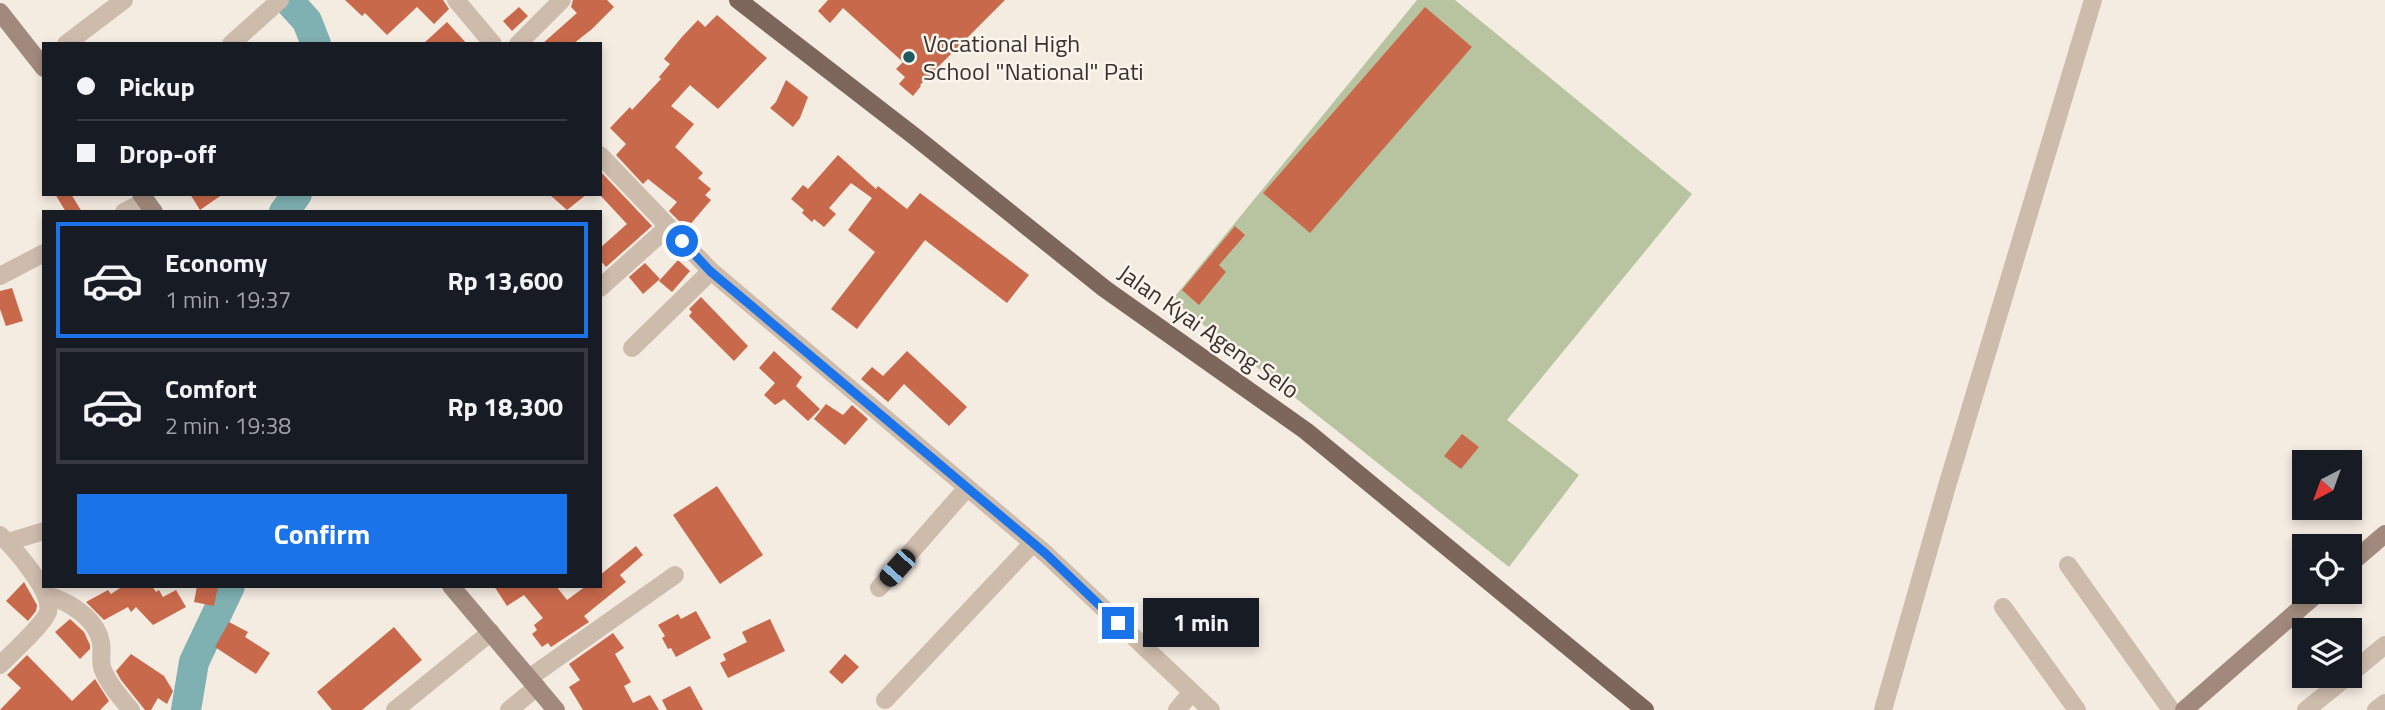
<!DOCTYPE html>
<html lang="en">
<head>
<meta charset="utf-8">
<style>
	:root { --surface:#171b24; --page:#242831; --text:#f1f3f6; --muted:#9ea1a6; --line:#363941; --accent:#1a73e8 }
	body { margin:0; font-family:"Titillium Web",sans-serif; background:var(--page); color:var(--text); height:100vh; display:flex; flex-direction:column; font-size:26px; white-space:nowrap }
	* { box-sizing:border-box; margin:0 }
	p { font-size:23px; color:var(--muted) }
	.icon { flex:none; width:38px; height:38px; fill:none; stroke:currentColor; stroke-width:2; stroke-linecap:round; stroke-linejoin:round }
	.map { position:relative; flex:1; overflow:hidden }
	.drawer { position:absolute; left:42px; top:210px; width:560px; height:378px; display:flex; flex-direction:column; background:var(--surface); border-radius:0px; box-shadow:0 4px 10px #0003 }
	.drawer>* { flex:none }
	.hud { position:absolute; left:42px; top:42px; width:560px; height:154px; border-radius:0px; box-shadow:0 4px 10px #0003; display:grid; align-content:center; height:154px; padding:0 35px; background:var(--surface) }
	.needle { width:46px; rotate:221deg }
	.controls { position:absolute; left:2292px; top:450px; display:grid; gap:14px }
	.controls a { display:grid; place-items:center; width:70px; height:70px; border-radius:0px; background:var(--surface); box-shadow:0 4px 10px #0003; font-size:35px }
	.end { position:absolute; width:32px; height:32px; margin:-16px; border:9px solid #1a73e8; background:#fff; box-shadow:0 0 0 4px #fff }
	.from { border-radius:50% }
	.bubble { position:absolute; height:49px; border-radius:0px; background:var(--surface); box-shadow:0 4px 10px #0003; font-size:23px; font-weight:700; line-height:49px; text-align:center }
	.car { position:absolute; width:21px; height:42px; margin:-21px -10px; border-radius:9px; box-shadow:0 0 5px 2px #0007; background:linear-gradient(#222 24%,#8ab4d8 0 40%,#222 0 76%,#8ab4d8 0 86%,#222 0) }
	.hud b { display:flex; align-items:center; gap:24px; height:66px; font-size:26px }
	.hud b+b { border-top:2px solid var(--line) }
	.hud i { width:18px; height:18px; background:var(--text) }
	ul { padding:12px 0 0; list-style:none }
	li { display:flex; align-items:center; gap:21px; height:116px; margin:0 14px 10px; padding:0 21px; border:4px solid var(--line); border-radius:0px }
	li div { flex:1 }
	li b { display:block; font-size:26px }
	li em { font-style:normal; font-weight:700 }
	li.on { border-color:var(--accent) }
	li>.icon { width:63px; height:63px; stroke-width:1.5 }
	.button { display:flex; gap:14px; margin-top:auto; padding:14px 35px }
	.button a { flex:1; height:80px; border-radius:0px; background:var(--accent); color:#fff; font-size:28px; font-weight:700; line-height:80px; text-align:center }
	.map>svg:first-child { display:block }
</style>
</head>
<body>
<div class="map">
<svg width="2385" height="710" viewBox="0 0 2385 710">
	<rect width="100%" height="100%" fill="#f4ebe1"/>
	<path fill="#b8c4a0" d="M1417,0h38l237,194 -185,226 72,55 -70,92 -337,-267z"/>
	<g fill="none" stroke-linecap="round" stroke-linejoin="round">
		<g stroke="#7fb0b2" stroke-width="30">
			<path d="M288,0l19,21 9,23"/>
			<path d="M284,212l13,-18"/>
			<path d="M186,710l8,-48 36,-76"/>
		</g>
	</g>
	<g fill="#c8694b">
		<path d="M345,0h98l6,9 -15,15 -17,-17 -30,28 -22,-22 -3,3z"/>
		<path d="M573,0h34l7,7 -22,22 -19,15h-31l35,-31 -6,-6z"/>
		<path d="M828,0h177l-85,85 1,1 -8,10 -14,-12 6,-7 -9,-8 7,-7 -60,-54 -13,15 -12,-12z"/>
		<path d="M519,7l9,9 -16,15 -9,-10z"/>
		<path d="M1425,7l47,40 -162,186 -47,-40z"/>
		<path d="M717,15l50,43 -49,51 -28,-24 -19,21 23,18 -19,23 28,26 -5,5 13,11 -6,6 6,5 -23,27 -4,-3 -1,1 -14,-14 8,-9 -29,-23 -5,5 -27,-29 10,-11 -16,-16 20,-21 2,3 29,-31 -2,-2 11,-13 -6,-5 17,-21 17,-18 7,7z"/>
		<path d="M447,22l20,22h-44z"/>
		<path d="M786,80l22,17 -8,21 -7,9 -23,-19 6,-6z"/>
		<path d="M838,155l38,34 2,-3 29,23 13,-16 109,82 -22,28 -82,-63 -68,89 -26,-20 44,-57 -27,-22 24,-32 -21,-15 -22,25 7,6 -12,13 -10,-8 -2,3 -10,-9 2,-3 -13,-11 12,-14 5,4z"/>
		<path d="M601,172l51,54 -46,41 -6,-7v-12l27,-24 -27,-29z"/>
		<path d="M55,194h16l11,18h-16z"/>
		<path d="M190,194h33l-23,16z"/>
		<path d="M549,194h38l-20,16z"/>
		<path d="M1235,226l10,9 -26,30 7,7 -27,33 -17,-15z"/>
		<path d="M678,260l12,11 -18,21 -13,-11z"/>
		<path d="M645,263l15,16 -17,15 -14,-17z"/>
		<path d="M12,288l11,33 -17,5 -6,-17v-18z"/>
		<path d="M701,297l47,49 -14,15 -45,-45 3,-4 -3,-3z"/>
		<path d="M774,351l28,26 -6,9 24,23 -12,12 -24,-22 -9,6 -11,-10 11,-12 -16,-15z"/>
		<path d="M907,351l60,56 -18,19 -45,-42 -16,18 -27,-23 11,-12 11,9z"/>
		<path d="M826,404l17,11 9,-10 16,14 -23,26 -31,-26z"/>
		<path d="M1462,434l17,13 -18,22 -17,-13z"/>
		<path d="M717,486l46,69 -43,29 -47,-69z"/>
		<path d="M636,546l7,9 -23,20 6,7 -42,34 5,6 -38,25 -3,-4 -6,4 -10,-13 5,-4 -3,-5 9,-7 -19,-23 -17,11 -13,-20h62l11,14 19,-14h14v-11z"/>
		<path d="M24,582l13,23 -1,6 -8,10 -22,-20z"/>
		<path d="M123,586h29l4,6 3,-2 4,7 13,-7 10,17 -33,18 -17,-18 -5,5 -3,-5 -24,13 -18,-18 22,-12 3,4z"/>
		<path d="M197,586h21l-4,20 -20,-4z"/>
		<path d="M696,611l15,27 -35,19 -5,-9 -3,1 -6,-11 3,-2 -7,-11 20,-11 3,5z"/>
		<path d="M70,619l14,13 6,13v4l-10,10 -25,-27z"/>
		<path d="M770,619l15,32 -57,27 -8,-15 6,-3 -3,-6 24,-12 -5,-10z"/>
		<path d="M229,622l19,10 -3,5 25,16 -14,21 -41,-27z"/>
		<path d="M394,627l28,33 -60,50h-30l-15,-18z"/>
		<path d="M613,633l11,15 -9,6 16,28 -7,4 9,17 17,-8 9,15h-76l-14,-23 11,-7 -11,-16z"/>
		<path d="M131,654l33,22 9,15 -6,13 -9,-6 -7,12h-6l-24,-30 -5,-9z"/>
		<path d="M845,654l14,13 -17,17 -13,-12z"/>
		<path d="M27,655l45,46 23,-22 14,22 -9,9h-100l21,-22 -14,-13z"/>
		<path d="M690,686l13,24h-36l-5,-10z"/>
	</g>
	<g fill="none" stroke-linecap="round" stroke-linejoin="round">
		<g stroke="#cdbbac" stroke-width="18">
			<path d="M456,0l37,44"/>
			<path d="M66,44l58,-44"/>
			<path d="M231,44l49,-44"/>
			<path d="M518,44l44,-44"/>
			<path d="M600,155l111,116 335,283 165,156"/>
			<path d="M124,212l21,-11"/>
			<path d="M0,276l44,-23"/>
			<path d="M600,288l68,-61"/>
			<path d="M632,348l79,-77"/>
			<path d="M0,535c14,13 53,57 48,77 -4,12 -38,43 -48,53"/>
			<path d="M8,542l36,-11"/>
			<path d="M2068,565l103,145"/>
			<path d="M879,588l88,-100"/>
			<path d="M46,595c22,6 51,23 55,48 2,9 -2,18 2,27 6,15 18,28 28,40"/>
			<path d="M2003,607l74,103"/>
			<path d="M2350,674l35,-29"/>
			<path d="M529,678l146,-103"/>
			<path d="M885,700l147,-156"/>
			<path d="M395,710l96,-78"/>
			<path d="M509,710l28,-23"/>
			<path d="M1177,710l14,-17"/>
			<path d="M1883,710l64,-224 146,-486"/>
			<path d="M2306,710l42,-34"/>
			<path d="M2376,710l9,-7"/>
		</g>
		<g stroke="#a18a7d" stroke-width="18">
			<path d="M0,12l44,56"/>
			<path d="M141,194l13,18"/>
			<path d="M2350,564l35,-30"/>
			<path d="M451,586l105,124"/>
			<path d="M2184,710l135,-118"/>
		</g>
		<path stroke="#7d675c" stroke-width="18" d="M738,0l176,136 191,153 201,142 339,279"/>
	</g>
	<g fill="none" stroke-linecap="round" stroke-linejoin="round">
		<path stroke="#1a73e8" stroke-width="9" d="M682,241l28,30 336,283 72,69"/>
	</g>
	<circle fill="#1f5a5e" stroke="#fbf5ee" stroke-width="2.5" cx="909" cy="57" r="7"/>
	<g text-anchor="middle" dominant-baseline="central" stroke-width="5" stroke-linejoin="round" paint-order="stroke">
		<g font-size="24" fill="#3b302b" stroke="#fbf5ee" text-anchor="start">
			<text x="923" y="43">Vocational High<tspan x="923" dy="28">School "National" Pati</tspan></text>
		</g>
		<g font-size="24" fill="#3b302b" stroke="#fbf5ee">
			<text transform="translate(1209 331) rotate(35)">Jalan Kyai Ageng Selo</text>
		</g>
	</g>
</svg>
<div class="controls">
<a><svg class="needle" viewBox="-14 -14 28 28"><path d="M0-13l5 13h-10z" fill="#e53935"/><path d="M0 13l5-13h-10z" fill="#9ea1a6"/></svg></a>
<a><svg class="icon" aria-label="locate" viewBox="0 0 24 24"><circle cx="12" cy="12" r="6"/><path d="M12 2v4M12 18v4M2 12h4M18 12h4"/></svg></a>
<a><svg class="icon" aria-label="layers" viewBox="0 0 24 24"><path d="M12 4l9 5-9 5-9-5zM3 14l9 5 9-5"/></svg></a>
</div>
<i class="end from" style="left:682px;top:241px"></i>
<i class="end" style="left:1118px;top:623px"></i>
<div class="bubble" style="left:1143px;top:598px;width:116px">1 min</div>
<i class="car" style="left:897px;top:568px;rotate:222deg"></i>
<div class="hud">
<b><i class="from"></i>Pickup</b>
<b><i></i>Drop-off</b>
</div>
<section class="drawer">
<ul>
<li class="on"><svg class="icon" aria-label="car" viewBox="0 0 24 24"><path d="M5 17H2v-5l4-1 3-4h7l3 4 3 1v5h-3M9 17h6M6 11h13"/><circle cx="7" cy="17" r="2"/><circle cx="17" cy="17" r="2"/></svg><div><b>Economy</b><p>1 min · 19:37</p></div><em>Rp 13,600</em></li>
<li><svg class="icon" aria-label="car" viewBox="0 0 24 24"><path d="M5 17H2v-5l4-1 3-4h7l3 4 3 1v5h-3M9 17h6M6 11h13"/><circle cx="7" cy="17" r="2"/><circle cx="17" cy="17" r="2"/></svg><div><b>Comfort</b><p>2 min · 19:38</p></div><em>Rp 18,300</em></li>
</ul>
<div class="button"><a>Confirm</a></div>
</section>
</div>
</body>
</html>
